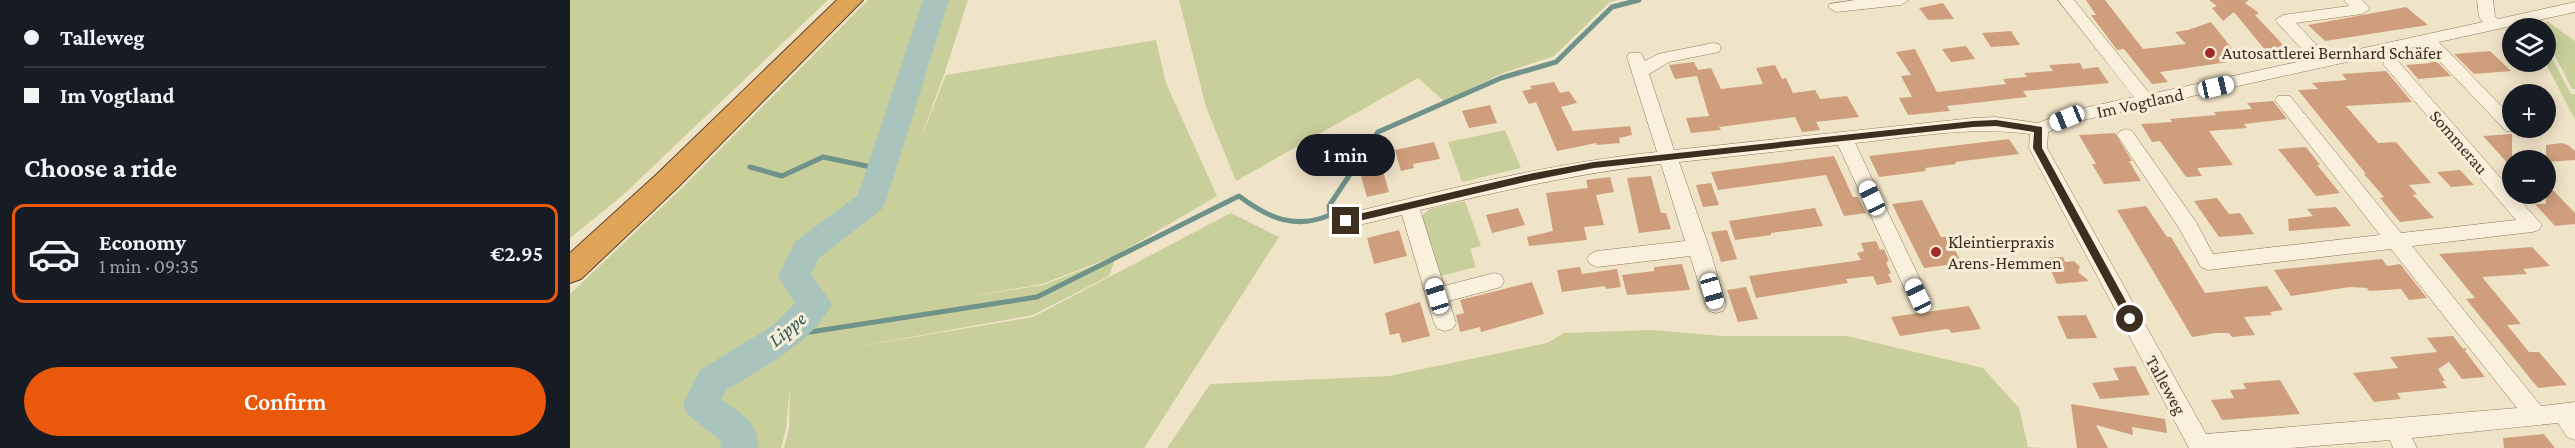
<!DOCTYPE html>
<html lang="en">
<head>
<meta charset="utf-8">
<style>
	:root { --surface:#171b24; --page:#242831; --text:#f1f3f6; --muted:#9ea1a6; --line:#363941; --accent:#ea580c }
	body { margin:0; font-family:"Crimson Pro",serif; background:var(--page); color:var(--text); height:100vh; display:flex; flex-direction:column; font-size:22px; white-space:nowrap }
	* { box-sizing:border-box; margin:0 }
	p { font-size:20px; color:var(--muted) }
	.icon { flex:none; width:33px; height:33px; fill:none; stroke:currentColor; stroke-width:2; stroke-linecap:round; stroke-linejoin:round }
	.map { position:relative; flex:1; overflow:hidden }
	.sheet { display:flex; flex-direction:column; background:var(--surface); width:570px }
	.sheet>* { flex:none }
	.guide { display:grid; align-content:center; height:132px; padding:0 24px; background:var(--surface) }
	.fabs { position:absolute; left:1932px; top:18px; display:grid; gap:12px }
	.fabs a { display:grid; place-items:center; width:54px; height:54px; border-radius:50%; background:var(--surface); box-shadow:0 3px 15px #0003; font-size:30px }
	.end { position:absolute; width:27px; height:27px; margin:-14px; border:8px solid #3d2e20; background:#fff; box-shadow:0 0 0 3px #fff }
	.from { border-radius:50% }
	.bubble { position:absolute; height:42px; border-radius:21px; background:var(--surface); box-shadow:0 3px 15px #0003; font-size:20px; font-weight:600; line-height:42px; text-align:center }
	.car { position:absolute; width:18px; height:36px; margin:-18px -9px; border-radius:8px; box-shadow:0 0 4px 2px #0007; background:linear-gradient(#fff 24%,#345 0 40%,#fff 0 76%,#345 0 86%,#fff 0) }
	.guide b { display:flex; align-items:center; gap:21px; height:57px; font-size:22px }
	.guide b+b { border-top:2px solid var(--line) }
	.guide i { width:15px; height:15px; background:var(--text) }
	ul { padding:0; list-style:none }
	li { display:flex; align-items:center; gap:18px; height:99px; margin:0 12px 9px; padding:0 12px; border:3px solid var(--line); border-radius:12px }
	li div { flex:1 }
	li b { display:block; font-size:22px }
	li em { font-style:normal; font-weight:600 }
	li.on { border-color:var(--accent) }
	li>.icon { width:54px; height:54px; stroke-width:1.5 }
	h2 { padding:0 24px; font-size:27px; line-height:72px }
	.action { display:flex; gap:12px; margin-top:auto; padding:12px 24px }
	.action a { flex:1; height:69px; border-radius:36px; background:var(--accent); color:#fff; font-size:24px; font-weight:600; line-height:69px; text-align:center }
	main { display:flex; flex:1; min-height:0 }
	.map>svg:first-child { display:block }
</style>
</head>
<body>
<main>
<section class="sheet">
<div class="guide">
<b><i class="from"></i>Talleweg</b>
<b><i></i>Im Vogtland</b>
</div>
<h2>Choose a ride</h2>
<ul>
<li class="on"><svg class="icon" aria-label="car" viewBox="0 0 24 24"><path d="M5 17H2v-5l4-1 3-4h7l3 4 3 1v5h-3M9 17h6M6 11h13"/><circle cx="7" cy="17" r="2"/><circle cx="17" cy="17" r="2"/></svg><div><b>Economy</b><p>1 min · 09:35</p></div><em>€2.95</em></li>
</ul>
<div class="action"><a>Confirm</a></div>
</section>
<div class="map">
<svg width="2005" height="448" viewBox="0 0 2005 448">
	<rect width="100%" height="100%" fill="#f0e4c8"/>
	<g fill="#c9cf9b">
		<path d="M0,0h258l-206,196 -52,42z"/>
		<path d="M298,0h100l-23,72 -28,76 29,-73 210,-35 10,43 51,113 -102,60 -73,28 -75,13 76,-12 73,-28 -7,19 -76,39 -184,33 184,-31 198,-104 48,24 -135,211h-360l5,-20 1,-42 -4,43 -5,19h-211v-154l113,-107z"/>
		<path d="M609,0h438l-7,2 -56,54 -51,17 -59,28 -26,-23 -182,103 -30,-74z"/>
		<path d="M1978,22l27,19v48h-3l-26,-51v-10h-6l-2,-4z"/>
		<path d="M1976,47l25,47h4v26l-30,-58z"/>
		<path d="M935,130l16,38 -59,14 -14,-40z"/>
		<path d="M895,201l16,45 -11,3 6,18 -39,10 -18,-59 11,-9z"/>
		<path d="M1082,330l70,6h125l136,32 36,40 9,39 14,1h-875l43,-64 179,-8 158,-33 17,-10z"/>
	</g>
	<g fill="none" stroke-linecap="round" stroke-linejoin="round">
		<g stroke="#6f938a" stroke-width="5">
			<path d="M180,167l32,9 41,-19 58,12"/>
			<path d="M214,336l253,-39 202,-101c29,22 56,34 91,19l-1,-9 49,-74 123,-54 55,-16 56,-55 27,-7"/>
		</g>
		<path fill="#a9c4bc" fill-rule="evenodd" d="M353,0h26l-63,201 -4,8 -63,49 -8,16 21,30c-22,41 -69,63 -106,86l-5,9c20,15 38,22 37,49h-38l1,-7 -33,-26 -5,-11 17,-34 72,-44 23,-23 -17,-27 18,-35 62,-46z"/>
	</g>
	<g fill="#cf9f7d">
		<path d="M1516,0h19l38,49 43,-5 -11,-12 13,-2 23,-8 27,34 -6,1 3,4 -75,11 8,10 -16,2 -28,-35 -7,1 -26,-35h5z"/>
		<path d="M1639,0h40l-4,3 14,10 -4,2 31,33 -20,3 -32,-39 -11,9 -11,-13 5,-2z"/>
		<path d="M1373,3l11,16 -26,1 -9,-12z"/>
		<path d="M1836,7l22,18 -103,16 -17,-16z"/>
		<path d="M1441,31l9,14 -29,2 -9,-14z"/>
		<path d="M1396,46l9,13 -24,3 -9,-13z"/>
		<path d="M1345,49l22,43 69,-8 -3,-5 24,-2 -3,-4 29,-2 -4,-6 31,-2 3,6 15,-2 11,16 -86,8 4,6 -80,9 3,5 -42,4 -9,-17 13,-1 -11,-21 10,-1 -15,-23z"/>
		<path d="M1920,51l21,20 -37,3 -20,-20z"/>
		<path d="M1856,58h7l18,18 -33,3 -12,-14 25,-2z"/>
		<path d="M1124,62l4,8 13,-2 10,21 42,-5 -7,-16 19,-3 7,14 4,-1 7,15 22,-3 5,9 27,-3 12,21 -43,5 4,8 -18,2 -7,-15 -76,10 2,3 -30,3 -5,-15 23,-2 -12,-40 -22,3 -6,-14z"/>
		<path d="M1816,71l26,31 -66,4 32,37 18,-1 35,41 -22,2 8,9 -4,1 21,23 -34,4 -20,-24 4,-1 -20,-23h2l-68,-84 20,-1 -6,-6 35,-3 -5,-6z"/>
		<path d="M984,82l6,11 9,-2 8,12 -16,4 12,24 57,-5 2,9 -13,3 1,5 -23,2 -1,-2 -39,8 -21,-49 -7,2 -7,-13 10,-2 -2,-3z"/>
		<path d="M1703,101l14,18 -43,5 3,4 -38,3 24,34 -36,3 5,8 -16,1 -26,-36 -8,1 -11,-18 31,-2 -2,-3 46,-4 -2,-3 38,-3 -5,-6z"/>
		<path d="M920,105l7,18 -28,5 -7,-17z"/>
		<path d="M1545,133l17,28h-3l12,20 -37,3 -12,-20h4l-17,-29z"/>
		<path d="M1942,134v34l-29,-32z"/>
		<path d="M1439,139l10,15 -64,8 1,2 -31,4 1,3 -47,6 -10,-21z"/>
		<path d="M864,142l6,17 -27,5 1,4 -13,3 -6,-21z"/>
		<path d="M1992,143l6,2 7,6v9l-29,2v-17z"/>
		<path d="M1736,147l14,18h-3l23,28 -24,3 -38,-47z"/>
		<path d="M1264,156l19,41h5l8,16 -22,3 -18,-41 -108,15 -7,-18z"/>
		<path d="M1890,170l14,15 -23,2 -14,-15z"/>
		<path d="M813,171l6,21 -22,5 -6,-21z"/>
		<path d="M1081,176l10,37h5l5,16 -32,4 -12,-55z"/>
		<path d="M1040,177l4,15 -18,3 8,30 -20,2 3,13 -58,6 -2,-9 26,-6 -7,-38 42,-5 -2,-8z"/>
		<path d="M1141,183l8,22 -16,2 -7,-22z"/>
		<path d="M1976,183l29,30v11l-20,2 -20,-22h11z"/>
		<path d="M1647,198l12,16 11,-1 14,21 -35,3 -25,-36z"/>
		<path d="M1352,200l19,37h7l14,26 -38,5 -32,-64z"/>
		<path d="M1576,206l21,31h4l34,56 62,-7 16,24 -13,2 2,3 -28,2 11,18 -23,2 -3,-4h-13l-24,4 -75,-127z"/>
		<path d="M1766,207l15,19 -62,5 -1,-12 25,-3 -6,-7z"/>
		<path d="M948,208l7,17 -33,8 -6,-18z"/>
		<path d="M1245,208l8,18 -52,7v2l-36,5 -6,-19z"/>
		<path d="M829,230l8,26 -33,8 -7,-26z"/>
		<path d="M1157,230l10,29 -16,3 -10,-30z"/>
		<path d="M1306,241l4,9 4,-1 5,12 -3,1 5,12h-3l4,8 -15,3 -4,-9 -27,3 2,4 -92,15 -7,-22 112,-16 -4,-7 7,-2 -3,-8z"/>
		<path d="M1962,247l18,19 -27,3 4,5 -45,3 39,47 -14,1 22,27h10l28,33 -29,3 -72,-89 9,-1 -36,-44z"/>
		<path d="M1493,257l2,5 9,-1 6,6 -2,5 11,9 -32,3 -12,-26z"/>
		<path d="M1812,259l5,7 13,-2 27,34 -18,2 -8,-11 -32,2 -2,-3 -17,-1 -59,9 -17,-26z"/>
		<path d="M1112,264l8,26 -63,5 -5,-20 32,-4v-4z"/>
		<path d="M1010,267l2,7 35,-5 4,18 -15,2 -1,-3 -43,6 -5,-22z"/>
		<path d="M962,282l12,32 -63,18 -1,-5 -20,5 -4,-17 8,-2 -4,-13z"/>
		<path d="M1176,287l12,32 -20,3 -11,-32z"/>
		<path d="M850,302l10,34 -28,7 -3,-10 -9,2 -5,-22z"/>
		<path d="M1399,306l12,23 -30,4 -1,-3 -4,-1 -46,7 -9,-19z"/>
		<path d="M1516,315l11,23 -30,1 -10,-23z"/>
		<path d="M1883,336l10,13 4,-1 -2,3 20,26 -23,2 -13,-17 -11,7 7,12h-3l5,7 -50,5 4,6 -27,3 -21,-29 45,-5 -8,-11 47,-5 -10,-14z"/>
		<path d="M1565,366l15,29 -50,4 -8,-16 27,-3 -6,-12z"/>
		<path d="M1710,380l20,34 -78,6 -11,-20 23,-2 -4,-8 16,-1 -3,-6z"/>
		<path d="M1501,404l94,15 2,14 -35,-6 1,8 -37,-10 12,23h-31z"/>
		<path d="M1974,434l11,14h-51l-1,-10z"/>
	</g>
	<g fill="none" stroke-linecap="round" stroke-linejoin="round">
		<g stroke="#8d765c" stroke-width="1">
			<g id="minor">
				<path d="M1285,0h54l-8,5 -65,7 -8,-5 2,-3z"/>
				<path d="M1488,0h16l76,94 161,-35 -36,-39 8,-5 66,-9 -5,-6h18l8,9 -8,5 -66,9 31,33 156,-34 -4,-5 -2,-17h16l2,16 3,3 77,-17v10l-136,30 73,75v11h9l-3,3h-12l-82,-86 -354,78 -22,9 -1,16 159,286 311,-26 -126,-159 -183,21 -7,-3 -22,-39 -62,-93 3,-4 6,-2 6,2 64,91 17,32 167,-19 -102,-131 -3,-4 3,-4h12l111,137 115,-13 -133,-156 2,-4h12l145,165 -3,5 -7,2 -120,14 129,160 34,-4v38l-8,-3 -9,-14 -146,15 5,10h-24l-3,-8 -99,8h-102l-160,-300 1,-14c-59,-8 -117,3 -175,9l73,153 -3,6 -7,2 -7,-2 -3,-6 -70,-151 -159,17 30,85 17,58 -3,6 -7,2 -7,-2 -3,-6 -16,-49 -93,11 -7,-3 -3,-5 3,-5 7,-3 88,-10 -24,-77c-83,9 -160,27 -241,46l24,76 50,-13 7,2 3,6 -3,6 -52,14 7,22 -4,6 -7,2 -7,-2 -4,-6 -32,-108 -56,13 -7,-2 -3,-5 3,-5 7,-2c103,-25 205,-51 311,-62l-30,-95 2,-4h12l4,8 13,-7 55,-11 6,1 2,4 -2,4 -50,10 -20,12 25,76 299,-32 23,-1 42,6 28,-11 68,-15z"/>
			</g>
		</g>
		<g stroke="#5b4430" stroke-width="2">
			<path id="highway" d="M267,0h26l-186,188 -96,91 -11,4v-30l87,-79z"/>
		</g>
		<use href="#minor" fill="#faf1dc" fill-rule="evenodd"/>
		<use href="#highway" fill="#e0a458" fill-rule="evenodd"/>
	</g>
	<path fill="#3d2e20" d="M1426,120l46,7v21l92,168v6h-7l-94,-174 1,-16 -38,-6 -23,1 -379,41 -60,12 -188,44 -5,-3 5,-4 188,-44 60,-11 379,-41z"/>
	<g fill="#9e2a2b" stroke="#f7eed8" stroke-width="2">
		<circle cx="1640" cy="53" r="6"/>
		<circle cx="1366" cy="252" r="6"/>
	</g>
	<g text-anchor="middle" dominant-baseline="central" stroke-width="6" stroke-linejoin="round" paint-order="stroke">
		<g font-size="18" fill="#3d2e20" stroke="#f7eed8" text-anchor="start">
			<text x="1652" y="53">Autosattlerei Bernhard Schäfer</text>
			<text x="1378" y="242">Kleintierpraxis<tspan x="1378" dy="21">Arens-Hemmen</tspan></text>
		</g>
		<g font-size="18" fill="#3d2e20" stroke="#f7eed8">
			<text transform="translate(1570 103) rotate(-12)">Im Vogtland</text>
			<text transform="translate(1889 142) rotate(49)">Sommerau</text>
			<text transform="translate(1596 385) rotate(61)">Talleweg</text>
		</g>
		<g font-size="20" font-style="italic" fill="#2f5d5a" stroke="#f7eed8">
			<text transform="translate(217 329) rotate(-40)">Lippe</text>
		</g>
	</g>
</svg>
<div class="fabs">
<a><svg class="icon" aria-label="layers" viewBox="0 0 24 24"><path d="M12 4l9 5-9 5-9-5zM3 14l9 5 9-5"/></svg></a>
<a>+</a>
<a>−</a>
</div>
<i class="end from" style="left:1560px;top:319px"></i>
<i class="end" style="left:776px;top:221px"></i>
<div class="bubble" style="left:726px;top:134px;width:99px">1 min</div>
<i class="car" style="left:1646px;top:87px;rotate:77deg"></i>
<i class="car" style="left:1497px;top:118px;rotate:248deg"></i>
<i class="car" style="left:1302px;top:198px;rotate:335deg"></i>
<i class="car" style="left:1142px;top:291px;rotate:164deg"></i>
<i class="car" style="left:867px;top:296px;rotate:343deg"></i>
<i class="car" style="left:1348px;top:296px;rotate:335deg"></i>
</div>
</main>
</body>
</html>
